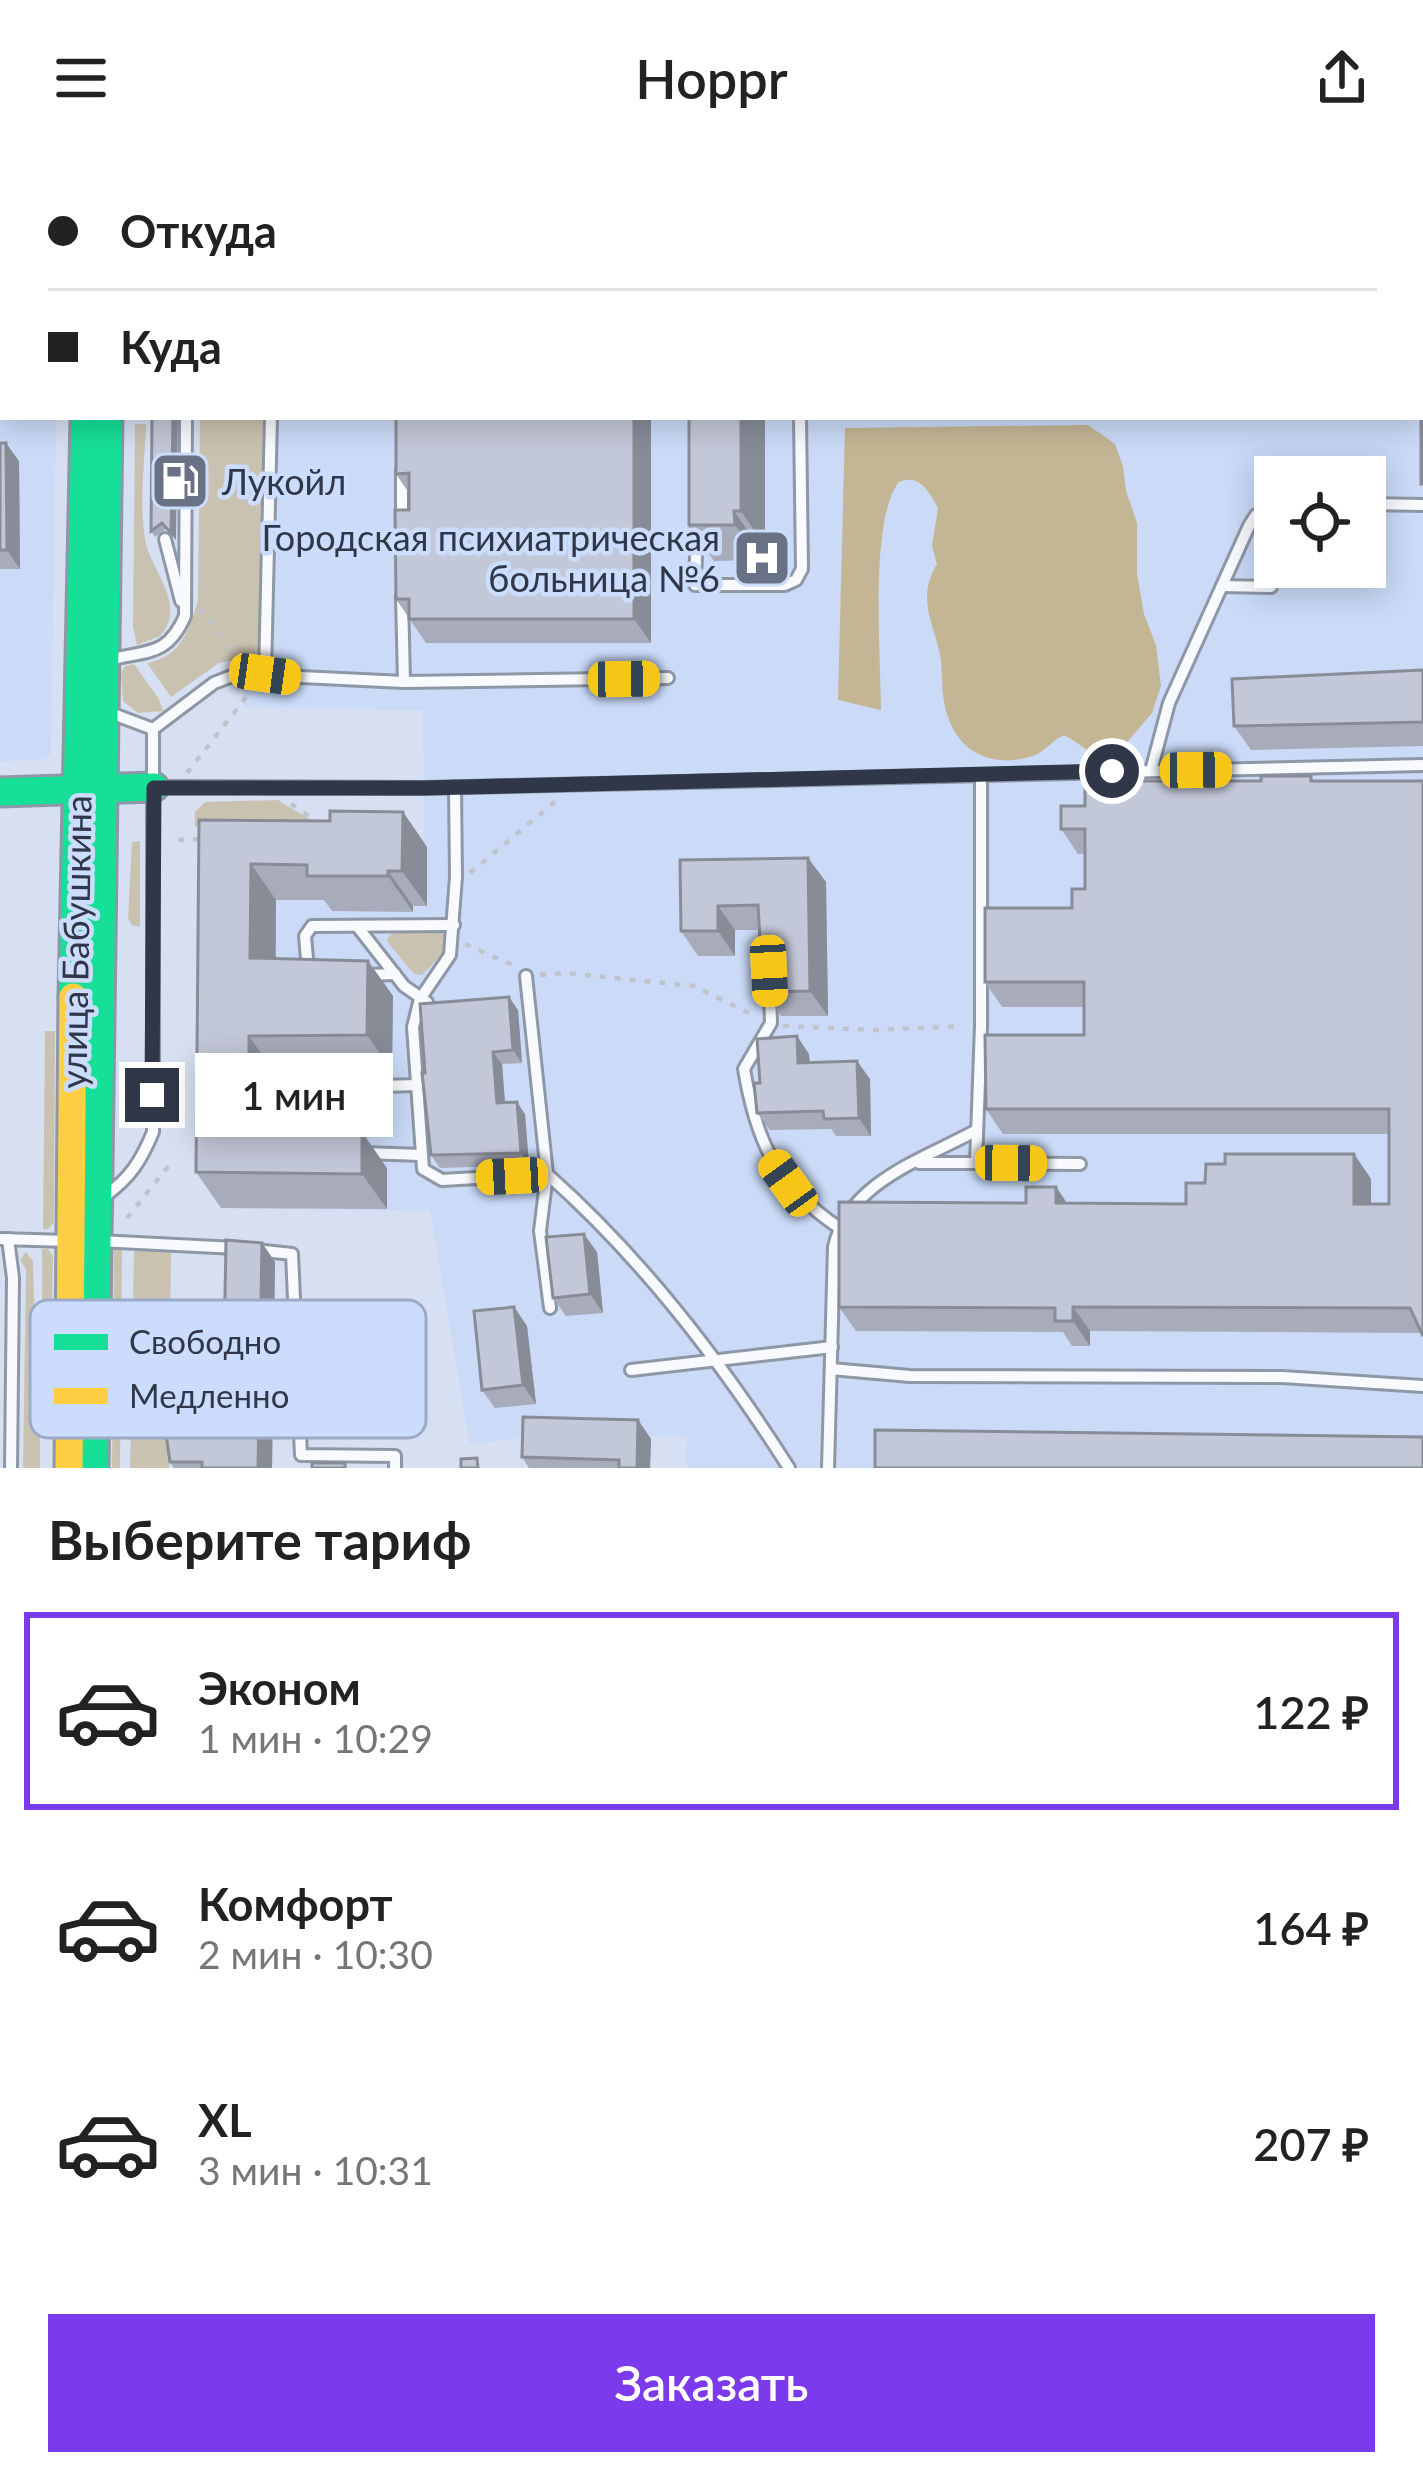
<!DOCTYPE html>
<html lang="ru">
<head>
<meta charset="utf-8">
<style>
	:root { --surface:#fff; --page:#f6f6f6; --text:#222; --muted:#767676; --line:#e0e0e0; --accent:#7c3aed }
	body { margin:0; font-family:Lato,sans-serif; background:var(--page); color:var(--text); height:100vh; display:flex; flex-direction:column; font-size:45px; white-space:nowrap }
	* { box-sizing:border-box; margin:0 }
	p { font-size:39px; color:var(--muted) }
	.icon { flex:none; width:66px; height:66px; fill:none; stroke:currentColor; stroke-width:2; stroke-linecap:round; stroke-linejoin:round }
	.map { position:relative; height:1312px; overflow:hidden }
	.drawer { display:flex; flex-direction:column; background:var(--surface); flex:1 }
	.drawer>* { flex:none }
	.hud { position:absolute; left:0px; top:0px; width:1425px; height:264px; box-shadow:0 6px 30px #0003; display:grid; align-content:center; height:264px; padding:0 48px; background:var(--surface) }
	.tools { position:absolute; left:1254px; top:300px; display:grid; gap:24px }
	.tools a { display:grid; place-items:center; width:132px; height:132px; border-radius:0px; background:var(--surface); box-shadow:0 6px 30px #0003; font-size:60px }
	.end { position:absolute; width:54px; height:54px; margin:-27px; border:15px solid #2f3748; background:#fff; box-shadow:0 0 0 6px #fff }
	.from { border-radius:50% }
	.bubble { position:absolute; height:84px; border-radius:0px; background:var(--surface); box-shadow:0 6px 30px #0003; font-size:39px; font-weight:600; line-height:84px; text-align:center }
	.car { position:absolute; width:36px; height:72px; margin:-36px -18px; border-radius:15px; box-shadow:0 0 9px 3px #0007; background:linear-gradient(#f5c518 24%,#345 0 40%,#f5c518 0 76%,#345 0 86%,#f5c518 0) }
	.hud b { display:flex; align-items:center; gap:42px; height:114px; font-size:45px }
	.hud b+b { border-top:3px solid var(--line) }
	.hud i { width:30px; height:30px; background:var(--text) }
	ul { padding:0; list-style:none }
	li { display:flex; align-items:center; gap:36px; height:198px; margin:0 24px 18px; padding:0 24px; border:6px solid transparent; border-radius:0px }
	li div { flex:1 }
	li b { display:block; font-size:45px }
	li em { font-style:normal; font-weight:600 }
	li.selected { border-color:var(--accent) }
	li>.icon { width:108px; height:108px; stroke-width:1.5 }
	h2 { padding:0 48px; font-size:54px; line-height:144px }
	.primary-button { display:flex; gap:24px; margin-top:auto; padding:24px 48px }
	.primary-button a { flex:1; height:138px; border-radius:0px; background:var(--accent); color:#fff; font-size:48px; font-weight:600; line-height:138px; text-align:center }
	header { display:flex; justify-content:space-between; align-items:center; height:156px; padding:0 48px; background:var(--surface); font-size:54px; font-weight:600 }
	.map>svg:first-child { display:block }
</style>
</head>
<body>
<header><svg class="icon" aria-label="menu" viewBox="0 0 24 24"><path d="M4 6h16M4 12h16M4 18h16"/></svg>Hoppr<svg class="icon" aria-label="share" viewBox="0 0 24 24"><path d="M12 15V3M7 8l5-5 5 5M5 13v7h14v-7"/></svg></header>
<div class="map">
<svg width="1423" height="1312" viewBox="0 0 1423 1312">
	<rect width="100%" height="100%" fill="#d6e0f2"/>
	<g fill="#cadaf7" fill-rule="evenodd">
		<path d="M0,95l3,166h53l-5,336 -7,6 -44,3z"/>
		<path d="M1423,105v1207h-736l-1,-31 -150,-1 -66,9 -40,-234 -209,-3 3,-352 198,-9 2,-12 -1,-125 -180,-3v-74h17l4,-216h1158zM1275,321h90v90h-90z"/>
	</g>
	<g fill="#cac2b1">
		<path d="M200,261h65l-5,232 -2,6 -39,8 -48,34 -24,-34c34,-6 41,-32 51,-62z"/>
		<path d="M135,268h11c-1,36 -7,79 -1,115 6,34 43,64 15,97l-23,9 -4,-18z"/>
		<path d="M134,508l25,35 4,12 -25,2 -15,-12 -2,-29 4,-6z"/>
		<path d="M278,644l41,25 -124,2v-15l10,-10z"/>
		<path d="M140,685v86l-8,-2 -4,-7 4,-76z"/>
		<path d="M394,776h51l-3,22 -20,21 -8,-1 -28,-34z"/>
		<path d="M45,875h10l-1,191 -6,7h-5z"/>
		<path d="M42,1093h6l5,7 -2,112h-9z"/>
		<path d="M114,1094h8l-2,218h-8z"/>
		<path d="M134,1094l37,1 -2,160h-38z"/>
		<path d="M26,1096l7,9c1,70 8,137 7,207h-17l3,-199 -6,-9z"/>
		<path d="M131,1266h38v46h-39z"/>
	</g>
	<path fill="#c4b594" d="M1088,269l27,19 8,22 3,25 11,32v51l7,40 12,31 5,41 -9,27 -41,48c-15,-2 -33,-19 -47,-26 -11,5 -20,17 -31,21 -46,14 -81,-7 -89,-55 -3,-15 -1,-31 -4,-47 -8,-34 -23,-57 -3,-90l-5,-18 6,-38c-9,-16 -18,-35 -39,-26 -30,37 -18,176 -18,228l-43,-10 7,-272z"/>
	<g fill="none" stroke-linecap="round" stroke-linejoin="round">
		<g stroke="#8e97a6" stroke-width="16">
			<g id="lane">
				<path d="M384,0v3"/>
				<path d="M812,3v-3"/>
				<path d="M1365,348l58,1"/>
				<path d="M402,367v-53"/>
				<path d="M697,370l-2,59h90l11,-5 6,-11 -2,-152"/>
				<path d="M165,383l16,62"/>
				<path d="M1222,430l49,1"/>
				<path d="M402,440l2,86"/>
				<path d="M109,504c38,-10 58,-3 76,-44l1,-199"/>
				<path d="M265,518l6,-257"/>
				<path d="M105,555l48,18"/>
				<path d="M153,573l61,-46 23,-9 167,8 264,-4"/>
				<path d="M1151,615l18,-68 80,-177 7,-11 19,-10"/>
				<path d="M981,619v251l-5,137 104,1"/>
				<path d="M157,631l267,1 999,-23"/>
				<path d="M455,631l1,90 -6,78 -30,44 -7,28 10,142 19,11 105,-6 -7,57 10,77"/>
				<path d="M357,770l47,60 23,16"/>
				<path d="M308,814l-3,-34 7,-10 142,-1"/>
				<path d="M367,819l28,-1"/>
				<path d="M526,820l21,198c95,84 174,187 242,294"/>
				<path d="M770,834l1,33 -27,46c12,72 32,116 94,158"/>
				<path d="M310,932l107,-3"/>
				<path d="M365,997l56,2"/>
				<path d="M919,1007h57"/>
				<path d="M105,1040c25,-18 36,-35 48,-64v-403"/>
				<path d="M0,1083l68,2"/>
				<path d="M8,1083l5,39 -2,190"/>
				<path d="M99,1085l137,7"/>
				<path d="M255,1094l37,4 9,201 94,1v12"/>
				<path d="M831,1213l79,7 372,1 141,9"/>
				<path d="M631,1214l201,-23"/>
				<path d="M828,1312l6,-221c14,-65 90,-88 143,-117"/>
			</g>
		</g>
		<g stroke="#8e97a6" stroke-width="27">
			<g id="street">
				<path d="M684,0v3"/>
				<path d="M0,61h3"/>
			</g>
		</g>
		<g stroke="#8e97a6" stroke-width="33">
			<g id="fast">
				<path d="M80,0v3"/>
				<path d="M121,3l1,-3"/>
				<path d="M0,636l154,-5"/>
				<path d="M73,841l12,-580"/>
				<path d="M94,1312l14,-1051"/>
			</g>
		</g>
		<g stroke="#8e97a6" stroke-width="33">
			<g id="slow">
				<path d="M1422,62h1"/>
				<path d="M69,1312l4,-471"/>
			</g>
		</g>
		<g stroke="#c0c3cb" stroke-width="4.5" stroke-dasharray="6 9" stroke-linecap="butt">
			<path d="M649,0l3,3"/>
			<path d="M161,3l1,-3"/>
			<path d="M430,3l2,-3"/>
			<path d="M199,453l42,51"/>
			<path d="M187,617l63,-81"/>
			<path d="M291,648l26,18"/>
			<path d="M178,684l24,-1"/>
			<path d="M470,717l86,-72"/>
			<path d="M465,788l50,22"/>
			<path d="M540,819l25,-2 129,13 61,30"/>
			<path d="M783,870l91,4 89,-4"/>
			<path d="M337,979l29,-31"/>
			<path d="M127,1062l43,-54"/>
			<path d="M126,1261l49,1"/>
		</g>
		<use href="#lane" stroke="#f9fafd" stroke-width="10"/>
		<use href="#street" stroke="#f9fafd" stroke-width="21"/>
		<use href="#fast" stroke="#16e098" stroke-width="27"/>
		<use href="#slow" stroke="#ffcf43" stroke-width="27"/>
		<g stroke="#ced0d5" stroke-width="3">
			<path d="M58,3l6,-3"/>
			<path d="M92,3l2,-3"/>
			<path d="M0,14l3,2"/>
		</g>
	</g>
	<g fill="#a8acba">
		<path d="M152,261l24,123 -10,-11 -11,8 -4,-6z"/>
		<path d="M396,261h255v226h-225l-30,-44 13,-89v-17l-13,-19z"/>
		<path d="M765,261v130h-6l1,13 -46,1 -25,-36z"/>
		<path d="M0,287l19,18 1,108h-20z"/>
		<path d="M1423,514v76l-172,4 -17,-24z"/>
		<path d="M1123,619l4,6h296l-2,552 -331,-2v15h-18l-9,-14 -207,-1 -17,-24 217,-120 11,16 119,1 39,-40 129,-10 17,25v25h18v-70h-386l-17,-25 98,-74v-28h-82l-17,-25 87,-74 13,-19v-35h-7l-17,-25 24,-23z"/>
		<path d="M403,656l24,35v59h-14v6l-81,-1 -8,-11h-48v58l92,3 25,35 -1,75 -118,1v59l113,37v41l-166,-1 -25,-36 3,-352 131,1z"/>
		<path d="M808,702l18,24 2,134h-47l-18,-24 -4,-62h-24v26h-37l-17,-25 -1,-71z"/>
		<path d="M518,854l4,53 -20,1 3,39 20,11 4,51 -89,3 -9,-13 -6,-82z"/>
		<path d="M809,898l1,9 60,16 1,57h-35l-5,-7 -61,1 -13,-17 3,-30z"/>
		<path d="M262,1087l13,19 -3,206h-98l-4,-6 53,-56z"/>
		<path d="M597,1096l6,61 -37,3 -13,-18z"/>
		<path d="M514,1151l13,19 9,78 -41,4 -13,-18z"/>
		<path d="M638,1264l13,19 -1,29h-121l-7,-11z"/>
	</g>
	<g fill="#888c97">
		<path d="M173,261h5l-2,123 -5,-7z"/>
		<path d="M634,261h17v226l-17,-24z"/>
		<path d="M741,261h24v130l-24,-36z"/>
		<path d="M6,287l13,18 1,108 -13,-19z"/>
		<path d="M734,355l25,36 1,13 -25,-35z"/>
		<path d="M403,656l24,35v59l-25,-35z"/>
		<path d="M808,702l18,24 2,134 -18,-25z"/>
		<path d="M251,708l25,36 -1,93 -25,-35z"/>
		<path d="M388,715l25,35v6l-25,-36z"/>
		<path d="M718,750l17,24v26l-17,-25z"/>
		<path d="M368,805l25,35 -1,75 -25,-36z"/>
		<path d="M509,841l9,13 4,53 -9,-13z"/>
		<path d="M249,880l25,36 -1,94 -24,-35z"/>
		<path d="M797,880l12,18 2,27 -13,-18z"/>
		<path d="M493,896l9,12 4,52 -9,-13z"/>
		<path d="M857,905l13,18 1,57 -12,-18z"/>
		<path d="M517,946l8,12 4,51 -8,-12z"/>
		<path d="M362,976l25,36v41l-25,-35z"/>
		<path d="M1354,998l17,25v49l-17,-24z"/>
		<path d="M1056,1031l17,25 -17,-9z"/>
		<path d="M584,1078l13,18 6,61 -13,-19z"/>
		<path d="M262,1087l13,19 -3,206h-14z"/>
		<path d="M514,1151l13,19 9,78 -13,-19z"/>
		<path d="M1073,1151l17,24v15l-17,-25z"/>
		<path d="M638,1264l13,19 -1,29h-13z"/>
	</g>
	<g fill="#c3c8d8" stroke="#888c97" stroke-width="3">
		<path d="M938,0h431l1,2 -432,1z"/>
		<path d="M1381,0h42v2h-43z"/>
		<path d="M1422,227l1,101h-2v-67z"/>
		<path d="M152,261h21l-2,116 -9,-10 -11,8z"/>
		<path d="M396,261h238v202h-225v-20h-13l-1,-89h14v-37l-13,1z"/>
		<path d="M689,261h52v94h-7l1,14h-46z"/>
		<path d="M0,287h6l1,107h-7z"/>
		<path d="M1423,514v52l-189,4 -2,-47z"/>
		<path d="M1085,619h38v6h138v-5h50v5h112v555l-13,-28 -337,-1v14h-18v-13l-216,-1v-105l187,1v-16h30v16l130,1v-21h19l1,-19h19v-10h129v50h35v-95h-403l-1,-74h99v-53h-99v-74h87v-19h13v-60h-24v-23h24z"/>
		<path d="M330,655l73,1 -1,59h-14v5h-81v-11l-56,-1 -1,94 118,3 -1,74 -118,1v95l113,1v42l-166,-2 3,-352 131,1z"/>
		<path d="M808,702l2,133 -47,1 -5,-87 -40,1v25h-37l-1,-71z"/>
		<path d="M509,841l4,53 -20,2 4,51 20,-1 4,51 -90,2 -9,-82h3l-5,-69z"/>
		<path d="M797,880l1,27 59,-2 2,57 -35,1 -1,-8 -66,2 -3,-30h6l-3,-44z"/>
		<path d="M584,1078l6,60 -37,4 -7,-61z"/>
		<path d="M226,1084l36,3 -4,225h-56v-6h-32l-4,-28 5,-28h52z"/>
		<path d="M514,1151l9,78 -41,5 -8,-79z"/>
		<path d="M523,1261l115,3 -1,48h-18v-8l-97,-3z"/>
		<path d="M875,1274l548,7v31h-548z"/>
		<path d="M477,1302l1,10h-17v-9z"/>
		<rect x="312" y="1307" width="33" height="5"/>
	</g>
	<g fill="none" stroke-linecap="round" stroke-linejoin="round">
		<path stroke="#2f3748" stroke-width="15" d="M152,939l2,-307h270l688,-17"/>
	</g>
	<defs>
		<g id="fuel-square" transform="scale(3)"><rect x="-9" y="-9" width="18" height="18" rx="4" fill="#697284" stroke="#cbdcfd"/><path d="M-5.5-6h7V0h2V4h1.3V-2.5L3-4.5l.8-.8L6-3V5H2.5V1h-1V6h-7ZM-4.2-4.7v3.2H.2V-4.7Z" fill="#fff"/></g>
		<g id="hospital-square" transform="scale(3)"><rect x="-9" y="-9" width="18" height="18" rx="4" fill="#697284" stroke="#cbdcfd"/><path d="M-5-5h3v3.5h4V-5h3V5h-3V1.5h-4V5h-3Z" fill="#fff"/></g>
	</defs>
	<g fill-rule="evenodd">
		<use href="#fuel-square" x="180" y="325"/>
		<use href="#hospital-square" x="762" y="402"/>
	</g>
	<g text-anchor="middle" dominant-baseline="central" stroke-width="9" stroke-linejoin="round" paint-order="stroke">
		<g font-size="36" fill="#2f3748" stroke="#cbdcfd" text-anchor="start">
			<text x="222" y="325">Лукойл</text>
			<text x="720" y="381" text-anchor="end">Городская психиатрическая<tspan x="720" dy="41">больница №6</tspan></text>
		</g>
		<g font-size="36" fill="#2f3748" stroke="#cbdcfd">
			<text transform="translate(75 786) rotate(-89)">улица Бабушкина</text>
		</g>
	</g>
	<rect x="30" y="1144" width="396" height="138" rx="18" fill="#cbdcfd" stroke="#9caac7" stroke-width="3"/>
	<rect x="54" y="1178" width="54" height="16" fill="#16e098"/>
	<rect x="54" y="1232" width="54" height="16" fill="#ffcf43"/>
	<g font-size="33" fill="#2f3748">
		<text x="129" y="1198">Свободно</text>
		<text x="129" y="1252">Медленно</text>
	</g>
</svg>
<div class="tools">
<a><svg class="icon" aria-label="locate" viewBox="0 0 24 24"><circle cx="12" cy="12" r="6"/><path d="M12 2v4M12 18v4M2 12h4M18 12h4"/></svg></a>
</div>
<i class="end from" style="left:1112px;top:615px"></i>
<i class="end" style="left:152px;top:939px"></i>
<div class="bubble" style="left:195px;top:897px;width:198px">1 мин</div>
<i class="car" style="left:265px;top:518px;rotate:98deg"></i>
<i class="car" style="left:624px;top:523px;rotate:89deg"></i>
<i class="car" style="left:1196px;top:614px;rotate:89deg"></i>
<i class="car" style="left:769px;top:815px;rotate:177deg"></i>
<i class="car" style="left:1011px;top:1007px;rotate:91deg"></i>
<i class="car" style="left:512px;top:1020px;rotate:267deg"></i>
<i class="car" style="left:788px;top:1027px;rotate:324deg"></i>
<div class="hud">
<b><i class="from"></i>Откуда</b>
<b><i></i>Куда</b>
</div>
</div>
<section class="drawer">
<h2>Выберите тариф</h2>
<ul>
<li class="selected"><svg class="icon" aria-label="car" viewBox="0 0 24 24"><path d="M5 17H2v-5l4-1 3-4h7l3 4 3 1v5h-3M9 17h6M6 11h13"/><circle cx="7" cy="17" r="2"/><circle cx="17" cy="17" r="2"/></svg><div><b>Эконом</b><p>1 мин · 10:29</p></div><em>122 ₽</em></li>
<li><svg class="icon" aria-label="car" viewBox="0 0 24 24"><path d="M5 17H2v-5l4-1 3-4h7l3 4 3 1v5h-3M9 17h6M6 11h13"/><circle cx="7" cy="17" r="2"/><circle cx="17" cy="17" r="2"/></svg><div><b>Комфорт</b><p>2 мин · 10:30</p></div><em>164 ₽</em></li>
<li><svg class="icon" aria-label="car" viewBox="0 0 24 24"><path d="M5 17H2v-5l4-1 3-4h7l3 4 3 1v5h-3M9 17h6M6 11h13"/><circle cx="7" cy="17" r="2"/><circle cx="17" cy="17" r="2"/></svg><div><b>XL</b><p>3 мин · 10:31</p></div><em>207 ₽</em></li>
</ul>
<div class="primary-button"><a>Заказать</a></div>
</section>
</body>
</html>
